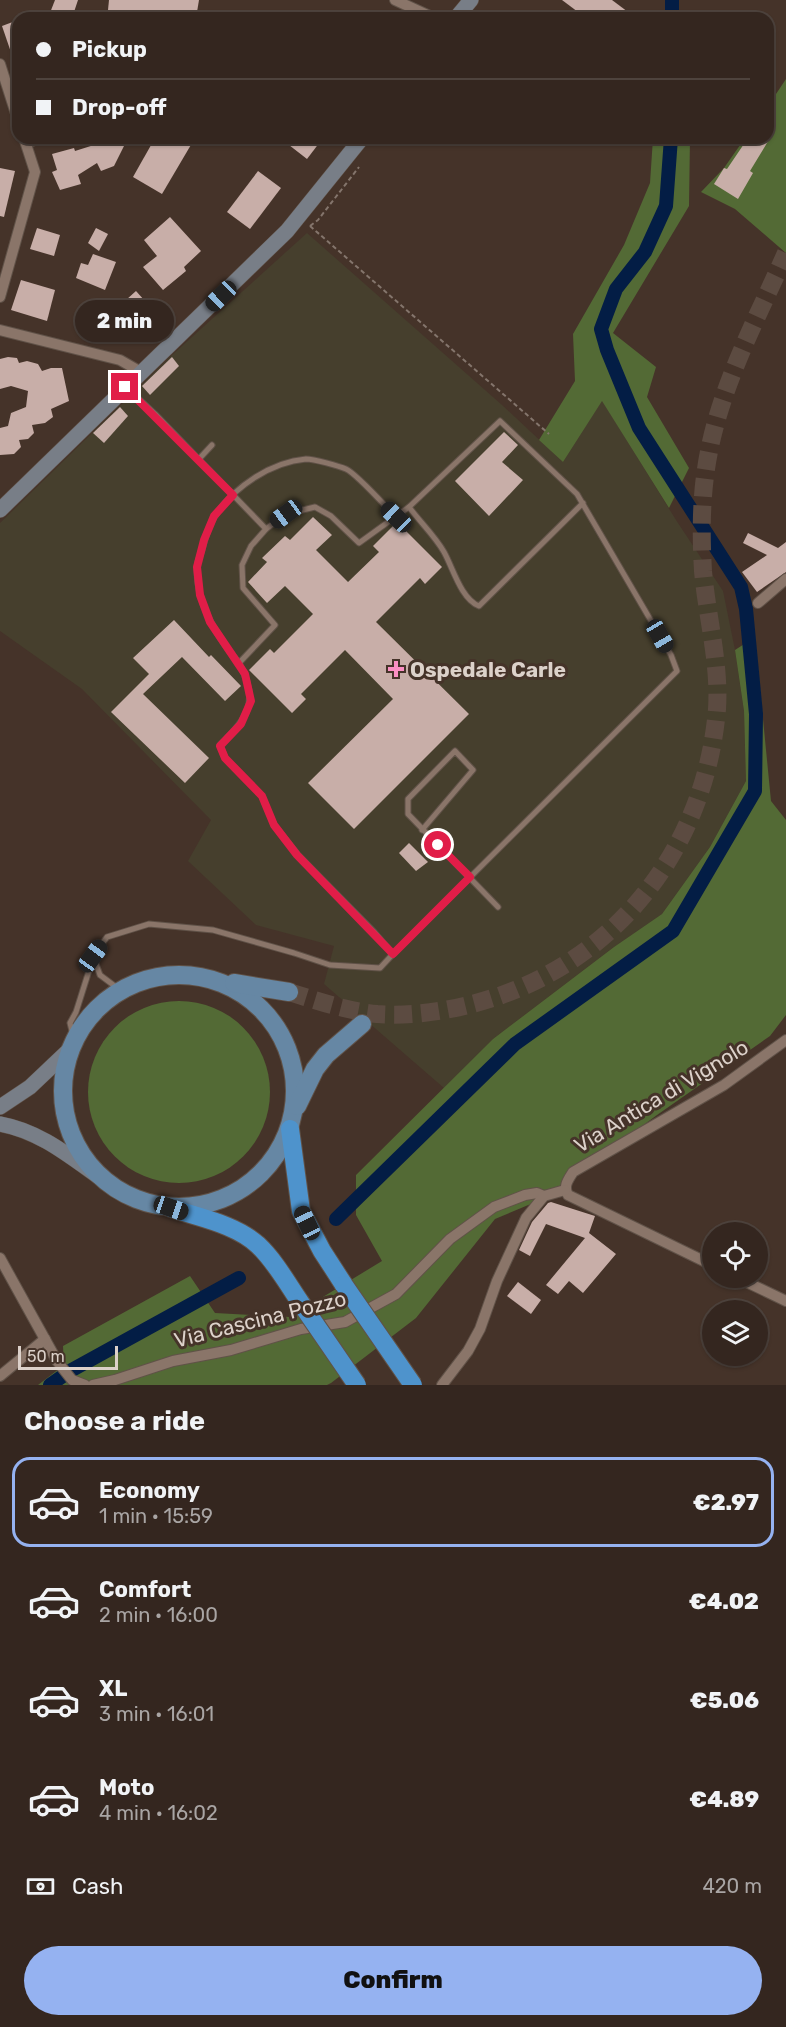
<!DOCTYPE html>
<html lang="en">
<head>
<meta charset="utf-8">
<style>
	:root { --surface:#34261f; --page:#3f322c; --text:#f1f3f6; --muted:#a9a5a4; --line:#4e433d; --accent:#95b2f1 }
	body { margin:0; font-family:Rubik,sans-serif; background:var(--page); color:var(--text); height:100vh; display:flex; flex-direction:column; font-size:22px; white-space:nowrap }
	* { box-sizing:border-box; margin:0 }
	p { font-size:20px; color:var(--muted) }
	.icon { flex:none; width:33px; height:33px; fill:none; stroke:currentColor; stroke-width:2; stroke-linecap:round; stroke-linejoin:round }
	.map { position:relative; height:1385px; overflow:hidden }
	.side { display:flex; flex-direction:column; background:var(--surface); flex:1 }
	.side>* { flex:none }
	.top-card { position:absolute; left:12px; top:12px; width:762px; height:132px; border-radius:18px; box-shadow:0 2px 4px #0004,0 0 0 2px var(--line); display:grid; align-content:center; height:132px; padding:0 24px; background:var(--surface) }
	.tools { position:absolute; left:702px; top:1222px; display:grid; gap:12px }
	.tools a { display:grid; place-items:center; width:66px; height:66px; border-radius:50%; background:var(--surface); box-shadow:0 2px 4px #0004,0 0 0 2px var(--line); font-size:30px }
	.scale { position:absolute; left:18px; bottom:15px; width:100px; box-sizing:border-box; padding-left:6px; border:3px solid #dcd1ca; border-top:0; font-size:16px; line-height:21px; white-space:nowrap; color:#dcd1ca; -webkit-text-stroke:4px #453329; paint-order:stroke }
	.end { position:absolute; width:27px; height:27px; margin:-14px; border:8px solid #e11d48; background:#fff; box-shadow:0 0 0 3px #fff }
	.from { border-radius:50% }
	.bubble { position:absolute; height:42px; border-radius:21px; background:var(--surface); box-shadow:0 2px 4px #0004,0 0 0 2px var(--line); font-size:20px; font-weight:800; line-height:42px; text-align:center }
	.car { position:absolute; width:18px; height:36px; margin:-18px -9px; border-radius:8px; box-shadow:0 0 4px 2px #0007; background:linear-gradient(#222 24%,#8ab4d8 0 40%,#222 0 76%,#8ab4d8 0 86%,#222 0) }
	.top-card b { display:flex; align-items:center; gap:21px; height:57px; font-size:22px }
	.top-card b+b { border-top:2px solid var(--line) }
	.top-card i { width:15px; height:15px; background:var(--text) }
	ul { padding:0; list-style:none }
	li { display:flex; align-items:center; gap:18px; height:90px; margin:0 12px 9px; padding:0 12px; border:3px solid transparent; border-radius:18px }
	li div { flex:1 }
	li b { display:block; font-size:22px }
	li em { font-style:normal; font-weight:800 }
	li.selected { border-color:var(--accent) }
	li>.icon { width:54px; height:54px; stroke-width:1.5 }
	h2 { padding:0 24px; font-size:27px; line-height:72px }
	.pay { display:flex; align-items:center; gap:15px; height:66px; padding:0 24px; font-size:22px }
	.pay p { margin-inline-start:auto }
	.action { display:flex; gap:12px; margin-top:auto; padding:12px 24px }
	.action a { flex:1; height:69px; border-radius:36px; background:var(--accent); color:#111; font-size:24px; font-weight:800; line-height:69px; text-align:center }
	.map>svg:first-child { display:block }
</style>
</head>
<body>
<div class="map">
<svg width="786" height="1385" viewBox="0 0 786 1385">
	<rect width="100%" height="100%" fill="#453329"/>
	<path fill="#463f2d" d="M307,233l195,172 61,57 39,-62 74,120 47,71 12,59 9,61 2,70 -36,66 -48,67 -48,33 -121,92 -49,49 -120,-104 10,-38 -78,-21 -68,-64 23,-41 -129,-131 -82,-58v-108l171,-167z"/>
	<g fill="#536a35">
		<path d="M786,79v174l-51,-44 -34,-17 23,-24 21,-30h23v-32z"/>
		<path d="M653,138h37l-1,68 -76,127 43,34 -9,30 42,71 -20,40 -67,-107 -39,61 -24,-22 36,-59 -2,-47 51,-89 26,-62z"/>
		<path d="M755,637l16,164 15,19v195l-16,21 -113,79 -112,83 -50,21 -79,99 -85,65 -4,2h-289l26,-20 -1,-19 127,-70 25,37 75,4 92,-56 -26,-46v-40l137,-136 121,-92 48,-33 48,-67 36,-66 -2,-70 -9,-61z"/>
		<circle cx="179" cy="1092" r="91"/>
	</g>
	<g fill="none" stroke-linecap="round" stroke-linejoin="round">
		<g stroke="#031d45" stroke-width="14">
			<path d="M672,18v-18"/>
			<path d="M336,1219l179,-175 158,-113 82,-140 1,-77 -10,-105 -5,-22 -102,-159 -32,-78 -6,-21 15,-40 29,-37 21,-46 5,-68"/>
			<path d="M50,1385l20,-14 169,-93"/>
		</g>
	</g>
	<g fill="#c8aea8">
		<path d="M55,0h23l-6,18h-24z"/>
		<path d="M109,0h90l-3,18h-21l-67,-8z"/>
		<path d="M562,0h50l24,18h-50z"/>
		<path d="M18,20v47h-2l-14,-41z"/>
		<path d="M116,138h12l-14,28 -13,5 -4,-8 -19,12 3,9 -21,6 -8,-18 5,-2 -5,-16 22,-6 1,3z"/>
		<path d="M155,138h40l-33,56 -29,-17z"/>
		<path d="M280,138h43l-16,21z"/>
		<path d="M748,138h22l-20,33 3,2 -15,26 -24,-15 10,-16 3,1z"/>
		<path d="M0,168l15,3 -11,46 -4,-1z"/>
		<path d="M258,171l23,17 -31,41 -23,-17z"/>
		<path d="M170,217l31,34 -17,16 2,4 -23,19 -20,-23 14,-11 -13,-16z"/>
		<path d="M37,228l23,7 -6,21 -24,-7z"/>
		<path d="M96,228l12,6 -9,17 -11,-8z"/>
		<path d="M93,254l23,8 -11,28 -29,-12 5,-15 7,2z"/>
		<path d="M21,280l34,10 -8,31 -36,-11z"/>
		<path d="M136,291l17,19 -29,26 -17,-19z"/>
		<path d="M8,357l9,1 2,5 8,-2 11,3 4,7 9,-3h11l7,33 -18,8 2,8 -8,6 -13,2 2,8 -6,6 -9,1 2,7 -7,7 -14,1v-27l8,-2 3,-13 15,-6 2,-16 -17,-5 -11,3v-30z"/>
		<path d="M172,357l7,9 -29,29 -8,-9z"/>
		<path d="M120,407l8,9 -24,27 -11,-10z"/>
		<path d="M504,432l14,13 -16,17 21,18 -34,36 -34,-35z"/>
		<path d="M313,517l19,18 -16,15 32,32 31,-30 -6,-6 24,-24 45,45 -17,17 -5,-6 -44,44 93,92 -115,115 -46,-46 85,-84 -48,-49 -44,44 5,5 -14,14 -43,-43 21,-21 4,4 39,-39 -28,-28 -18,17 -19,-21 19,-20 -5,-4 23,-22 5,4z"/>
		<path d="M748,533l30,15 8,-6v30l-29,20 -15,-20 25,-17 -24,-12z"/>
		<path d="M174,620l35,37 2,-2 30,31 -16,15 -43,-44 -39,37 66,64 -24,25 -74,-71 38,-38 -16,-16z"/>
		<path d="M409,843l19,19 -12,9 -17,-18z"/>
		<path d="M551,1202l44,14 -6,17 27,21 -33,39 -14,-12 -11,13 -12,-9 39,-47 -39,-14 -16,32 -11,-6 13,-28 16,-19z"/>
		<path d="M518,1282l23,18 -10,14 -24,-18z"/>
	</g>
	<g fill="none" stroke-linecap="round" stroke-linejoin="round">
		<path stroke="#5c4b41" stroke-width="18" stroke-dasharray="18 9" stroke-linecap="butt" d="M289,992c29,9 58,19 88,22 41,3 83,-5 122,-18 126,-44 207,-155 218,-287 3,-46 -10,-92 -14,-138 -2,-34 -2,-69 3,-102 11,-77 49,-146 80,-216"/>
		<g stroke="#605248" stroke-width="7">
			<g id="lane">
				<path d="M199,459l13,-14"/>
				<path d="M266,529l20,-15 29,-7 16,9 28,27 50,-36"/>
				<path d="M239,663c-22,-26 -43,-59 -42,-95 0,-6 3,-12 5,-18 3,-11 6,-24 13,-34 19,-29 56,-54 91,-57 8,0 33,7 40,10 11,5 40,38 50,48"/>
				<path d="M422,830l51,-60 -18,-19 -47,48v15l90,93"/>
				<path d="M393,954l284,-283 -6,-16 -94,-161 -77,-73 -91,86c11,15 26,29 35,45 9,16 17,47 35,54l104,-103"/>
				<path d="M120,990l-20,-15 -7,-19 14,-19 42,-13 64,6 81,23 36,12 50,3 13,-14 -19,-22 -76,-77 -24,-30 -12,-29 -37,-38 -5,-13c28,-28 40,-43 19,-82l36,-38 -32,-37 -1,-23 9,-19 15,-17 -111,-115 -28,-26"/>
				<path d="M74,1039l-4,-16 6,-11 17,-54"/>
			</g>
		</g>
		<g stroke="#605248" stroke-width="12">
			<g id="street">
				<path d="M395,0l39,18"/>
				<path d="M0,64l18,56"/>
				<path d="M26,143l14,-5"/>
				<path d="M0,297l35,-125 -11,-34"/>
				<path d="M0,330l120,30 21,12"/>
				<path d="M758,603l28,-24"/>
				<path d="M0,1258l57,103 15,19 13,5"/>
				<path d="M712,1265l-144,-70c-5,-9 0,-15 5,-23l151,-87 62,-45"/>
				<path d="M738,1278l48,23"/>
				<path d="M0,1376l45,-37"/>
				<path d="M93,1385l22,-5 58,-19 58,-11 70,-21 44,-7 51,-28 54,-55 44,-32 31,-12 12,-2 7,3"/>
				<path d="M442,1385l26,-34 12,-22 17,-48 29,-63 18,-22 21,-6"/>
			</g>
		</g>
		<g stroke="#605248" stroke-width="16">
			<g id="secondary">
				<path d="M456,18l15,-18"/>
				<path d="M0,510l287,-279 75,-93"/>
				<path d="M0,1107l30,-20 39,-37"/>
				<path d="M0,1124c39,7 68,31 99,53"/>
			</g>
		</g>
		<g stroke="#605248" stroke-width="20">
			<g id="primary">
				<circle cx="179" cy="1091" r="116"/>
				<path d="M234,983l55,9"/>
				<path d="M297,1106l18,-37 11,-14 36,-31"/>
			</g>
		</g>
		<g stroke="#605248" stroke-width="20">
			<g id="highway">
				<path d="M290,1129l11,82 21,40 22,34"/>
				<path d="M171,1208c29,10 64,16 87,37 17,16 29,38 42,57"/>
			</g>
		</g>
		<g stroke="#84756c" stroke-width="2" stroke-dasharray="4.5 3" stroke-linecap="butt">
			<path d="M375,145l6,-7"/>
			<path d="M310,226l239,208"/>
			<path d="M310,226l8,-6 41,-53"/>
		</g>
		<use href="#lane" stroke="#8a7569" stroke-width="5"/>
		<use href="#street" stroke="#8a7569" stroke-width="10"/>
		<use href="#secondary" stroke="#787e87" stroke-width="15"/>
		<use href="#primary" stroke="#6687a4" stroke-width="18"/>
		<use href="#highway" stroke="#4e93cc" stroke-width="18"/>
		<g stroke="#605248" stroke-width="20" stroke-linecap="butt">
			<g id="highway-bridge">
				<path d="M344,1285l69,100"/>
				<path d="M300,1302l57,83"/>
			</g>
		</g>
		<use href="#highway-bridge" stroke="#4e93cc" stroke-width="18"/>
	</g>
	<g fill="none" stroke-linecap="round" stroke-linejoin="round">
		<path stroke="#e11d48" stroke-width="8" d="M125,387l108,108 -19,21 -10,24 -7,27 3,28 10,27 35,52 6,27 -10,23 -21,22 5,12 37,38 12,29 23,30 96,99 77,-77 -32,-32"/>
	</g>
	<path fill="#fb8fc3" stroke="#453329" stroke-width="2" d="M393 660h6v6h6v6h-6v6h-6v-6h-6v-6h6z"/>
	<g text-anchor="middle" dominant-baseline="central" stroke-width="6" stroke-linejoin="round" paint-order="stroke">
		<g font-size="21" font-weight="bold" fill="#dcd1ca" stroke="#453329" text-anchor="start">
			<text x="410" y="669">Ospedale Carle</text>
		</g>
		<g font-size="21" fill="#dcd1ca" stroke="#453329">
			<text transform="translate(661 1096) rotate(-31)">Via Antica di Vignolo</text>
			<text transform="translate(260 1319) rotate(-14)">Via Cascina Pozzo</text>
		</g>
	</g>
</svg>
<div class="tools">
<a><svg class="icon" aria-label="locate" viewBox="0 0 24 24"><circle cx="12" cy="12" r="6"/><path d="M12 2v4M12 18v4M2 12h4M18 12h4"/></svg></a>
<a><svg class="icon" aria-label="layers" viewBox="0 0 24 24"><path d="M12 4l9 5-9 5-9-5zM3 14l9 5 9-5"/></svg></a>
</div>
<div class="scale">50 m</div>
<i class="end from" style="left:438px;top:845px"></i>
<i class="end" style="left:125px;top:387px"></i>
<div class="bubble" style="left:75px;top:300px;width:99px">2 min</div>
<i class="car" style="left:221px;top:296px;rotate:226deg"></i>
<i class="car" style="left:286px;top:514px;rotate:234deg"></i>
<i class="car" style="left:396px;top:517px;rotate:314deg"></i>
<i class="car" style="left:660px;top:636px;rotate:150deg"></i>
<i class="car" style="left:93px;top:956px;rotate:36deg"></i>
<i class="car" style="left:171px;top:1208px;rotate:109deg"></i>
<i class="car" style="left:307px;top:1223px;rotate:335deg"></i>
<div class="top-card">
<b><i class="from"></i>Pickup</b>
<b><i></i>Drop-off</b>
</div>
</div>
<section class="side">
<h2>Choose a ride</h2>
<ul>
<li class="selected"><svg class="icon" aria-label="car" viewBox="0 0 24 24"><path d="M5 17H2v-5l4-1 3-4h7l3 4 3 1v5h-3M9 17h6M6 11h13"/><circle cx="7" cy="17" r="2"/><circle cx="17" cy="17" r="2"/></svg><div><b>Economy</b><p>1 min · 15:59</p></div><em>€2.97</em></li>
<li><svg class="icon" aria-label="car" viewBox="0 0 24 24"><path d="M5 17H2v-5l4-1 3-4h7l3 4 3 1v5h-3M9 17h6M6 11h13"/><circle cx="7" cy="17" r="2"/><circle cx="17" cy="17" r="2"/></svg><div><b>Comfort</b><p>2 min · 16:00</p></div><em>€4.02</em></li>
<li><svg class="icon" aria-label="car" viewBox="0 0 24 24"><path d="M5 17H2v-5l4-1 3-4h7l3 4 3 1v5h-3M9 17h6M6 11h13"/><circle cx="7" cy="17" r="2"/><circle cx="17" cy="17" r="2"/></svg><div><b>XL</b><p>3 min · 16:01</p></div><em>€5.06</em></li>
<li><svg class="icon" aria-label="car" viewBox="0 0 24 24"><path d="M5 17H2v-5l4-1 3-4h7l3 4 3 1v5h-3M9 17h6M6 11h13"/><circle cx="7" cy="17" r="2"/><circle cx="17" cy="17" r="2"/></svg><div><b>Moto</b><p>4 min · 16:02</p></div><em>€4.89</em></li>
</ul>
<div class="pay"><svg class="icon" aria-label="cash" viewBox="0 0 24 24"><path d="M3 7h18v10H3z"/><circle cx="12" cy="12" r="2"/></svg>Cash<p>420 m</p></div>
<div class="action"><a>Confirm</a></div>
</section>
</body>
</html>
